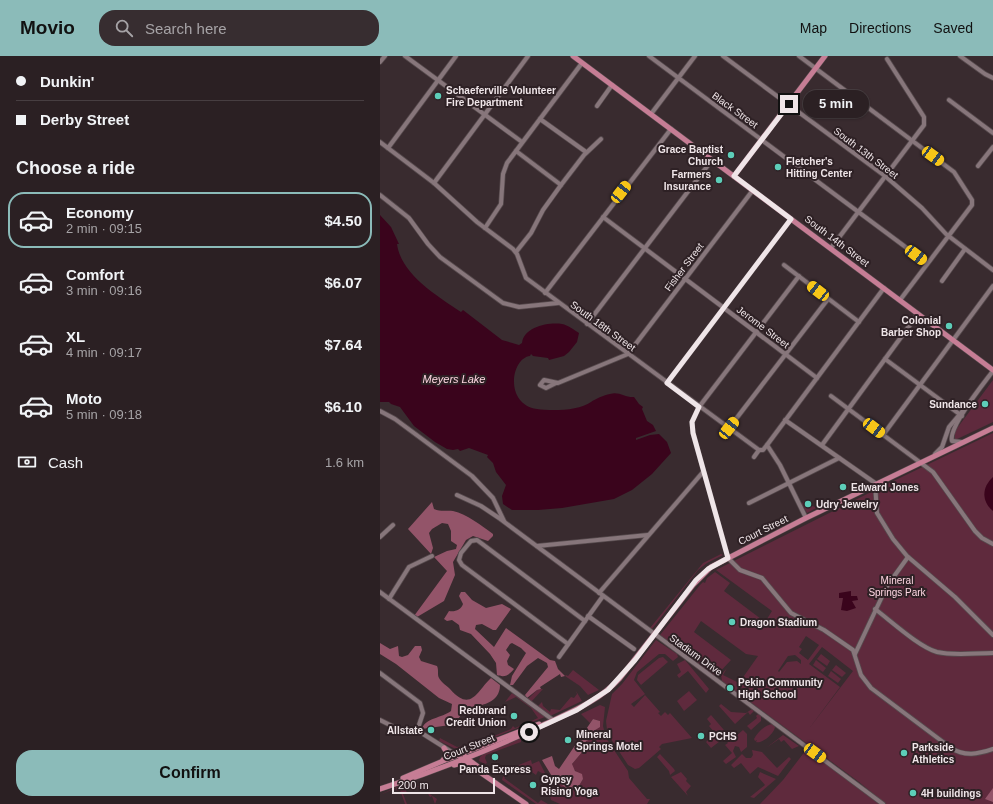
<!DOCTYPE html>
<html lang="en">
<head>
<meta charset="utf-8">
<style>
	:root { --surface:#2b2023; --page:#372d30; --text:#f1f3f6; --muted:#a6a3a6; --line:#473e41; --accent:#8bbbb9 }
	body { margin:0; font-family:Helvetica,sans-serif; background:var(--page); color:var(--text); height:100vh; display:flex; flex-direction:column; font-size:15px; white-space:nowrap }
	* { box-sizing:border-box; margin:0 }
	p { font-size:13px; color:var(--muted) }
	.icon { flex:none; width:22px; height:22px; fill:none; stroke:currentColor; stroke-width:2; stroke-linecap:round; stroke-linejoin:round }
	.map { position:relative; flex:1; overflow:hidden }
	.drawer { display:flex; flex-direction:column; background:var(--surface); width:380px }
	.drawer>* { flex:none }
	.top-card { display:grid; align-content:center; height:88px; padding:0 16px; background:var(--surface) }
	.scale { position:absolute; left:12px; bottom:10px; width:103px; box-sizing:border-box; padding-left:4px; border:2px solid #efe5e8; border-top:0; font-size:11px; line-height:14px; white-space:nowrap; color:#efe5e8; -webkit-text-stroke:3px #2e2125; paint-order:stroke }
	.end { position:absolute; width:18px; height:18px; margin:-9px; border:5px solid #efe5e8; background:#111; box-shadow:0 0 0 2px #111 }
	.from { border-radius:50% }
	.bubble { position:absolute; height:28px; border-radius:14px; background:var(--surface); box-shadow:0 1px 3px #0004,0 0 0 1px var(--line); font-size:13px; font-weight:800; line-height:28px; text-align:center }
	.car { position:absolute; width:12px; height:24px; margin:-12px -6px; border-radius:5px; box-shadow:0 0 3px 1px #0007; background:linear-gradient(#f5c518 24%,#345 0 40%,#f5c518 0 76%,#345 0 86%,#f5c518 0) }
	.top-card b { display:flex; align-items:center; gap:14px; height:38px; font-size:15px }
	.top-card b+b { border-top:1px solid var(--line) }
	.top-card i { width:10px; height:10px; background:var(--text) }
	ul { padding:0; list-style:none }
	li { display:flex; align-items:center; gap:12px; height:56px; margin:0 8px 6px; padding:0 8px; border:2px solid transparent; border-radius:16px }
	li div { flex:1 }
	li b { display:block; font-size:15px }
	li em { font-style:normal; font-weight:800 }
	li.on { border-color:var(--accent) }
	li>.icon { width:36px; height:36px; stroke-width:1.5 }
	h2 { padding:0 16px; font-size:18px; line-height:48px }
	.pay { display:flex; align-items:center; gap:10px; height:44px; padding:0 16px; font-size:15px }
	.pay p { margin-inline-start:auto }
	.primary-button { display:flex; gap:8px; margin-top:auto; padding:8px 16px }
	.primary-button a { flex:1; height:46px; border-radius:16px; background:var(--accent); color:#111; font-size:16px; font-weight:800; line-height:46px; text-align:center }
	header { display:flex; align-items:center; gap:24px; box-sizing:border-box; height:56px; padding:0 20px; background:var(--accent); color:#111 }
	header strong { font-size:19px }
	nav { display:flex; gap:22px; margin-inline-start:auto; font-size:14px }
	.search { width:280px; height:36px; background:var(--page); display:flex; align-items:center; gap:10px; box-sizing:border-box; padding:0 14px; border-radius:16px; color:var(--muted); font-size:15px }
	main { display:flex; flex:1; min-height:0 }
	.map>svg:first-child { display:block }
</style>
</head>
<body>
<header>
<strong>Movio</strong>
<div class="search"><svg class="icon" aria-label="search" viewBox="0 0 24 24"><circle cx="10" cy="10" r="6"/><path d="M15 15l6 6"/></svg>Search here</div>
<nav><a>Map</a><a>Directions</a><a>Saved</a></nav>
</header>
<main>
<section class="drawer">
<div class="top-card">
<b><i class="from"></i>Dunkin'</b>
<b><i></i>Derby Street</b>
</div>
<h2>Choose a ride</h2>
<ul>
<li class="on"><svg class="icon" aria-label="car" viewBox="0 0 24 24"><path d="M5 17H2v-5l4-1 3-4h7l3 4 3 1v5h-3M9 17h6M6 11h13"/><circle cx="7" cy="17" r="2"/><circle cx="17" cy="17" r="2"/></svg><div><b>Economy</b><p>2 min · 09:15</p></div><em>$4.50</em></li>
<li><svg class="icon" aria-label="car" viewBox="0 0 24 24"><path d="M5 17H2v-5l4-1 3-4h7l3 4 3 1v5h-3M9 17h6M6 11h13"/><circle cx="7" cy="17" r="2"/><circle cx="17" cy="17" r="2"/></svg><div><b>Comfort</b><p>3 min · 09:16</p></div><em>$6.07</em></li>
<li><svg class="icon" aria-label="car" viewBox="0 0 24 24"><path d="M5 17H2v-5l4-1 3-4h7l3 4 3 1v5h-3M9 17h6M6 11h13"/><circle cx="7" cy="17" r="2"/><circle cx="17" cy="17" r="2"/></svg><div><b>XL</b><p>4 min · 09:17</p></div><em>$7.64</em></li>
<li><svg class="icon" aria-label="car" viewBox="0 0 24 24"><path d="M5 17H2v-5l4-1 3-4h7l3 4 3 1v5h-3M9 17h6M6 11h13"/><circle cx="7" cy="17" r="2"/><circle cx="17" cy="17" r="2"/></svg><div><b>Moto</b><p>5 min · 09:18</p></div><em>$6.10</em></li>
</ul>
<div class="pay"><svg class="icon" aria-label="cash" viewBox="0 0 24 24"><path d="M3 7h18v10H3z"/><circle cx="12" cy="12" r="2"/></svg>Cash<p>1.6 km</p></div>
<div class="primary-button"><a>Confirm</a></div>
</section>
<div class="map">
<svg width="613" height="748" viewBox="0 0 613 748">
	<rect width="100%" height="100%" fill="#392b2f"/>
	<g fill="#5f2a3d" fill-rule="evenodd">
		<path d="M613,324v42l-38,18v-9z"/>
		<path d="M613,377v371h-107l-27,-22 -137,-101 -1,-6 6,-7 -4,7 16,8 19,-27 -12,-2 -45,-33 -7,11 37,28 -14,15h-4l-53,-40 40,-50 3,-3 2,1 2,-5 8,-6 15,11 -6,8 41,31 7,-11 -56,-41 163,-82zM426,580l13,9 -11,15 -9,-7 3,-4 -3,-2zM442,591l31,24 -45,59 32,-43 -31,-23zM415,599l6,5v4l-4,-3 -10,1 -8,10 -1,-1 10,-15z"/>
		<path d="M424,445l3,7 5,-2 4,1 8,-5h3l-20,11 -5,-9z"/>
		<path d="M341,498l2,1 -16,8 -9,7 -46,59 -2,-1 53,-65z"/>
		<path d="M276,584l21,14 1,3 -5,4 -8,-7h-6l-22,18 -3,8 11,14 -14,10 3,3 11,-12 15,17 -2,1 3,3 4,-4 3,3 2,-2 22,25 -30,6 -3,3 2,2 -22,19 -4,1 -7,-4 -17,-26 -4,-9 -1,-9 6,-27 10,-10z"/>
		<path d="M441,598l9,7 -3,5 -10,-7z"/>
		<path d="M283,601l5,5 -27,23 -4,-5 1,-5 21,-17z"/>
		<path d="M305,604l24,29 -3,4 -18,-22 -9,7 -2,-3 4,-3 -4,-8z"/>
		<path d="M436,604l10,8 -3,4 -10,-7z"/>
		<path d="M456,609l10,8 -4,4 -10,-7z"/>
		<path d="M193,614l26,20 -11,5 -8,-9 -15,-10 1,-1 2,1z"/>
		<path d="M451,615l10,8 -3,4 -10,-7z"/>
		<path d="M161,633h2l-12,13 -5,-4h3l8,-8z"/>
		<path d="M196,635l6,10 -32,15 -13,-9 5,-5 1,4 7,6 1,-3 9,1 11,-13 3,1 3,-4z"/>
		<path d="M309,635l8,9 -13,11 -7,-10z"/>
		<path d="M132,637l33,24 -60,24 1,-2 25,-10 2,-3 2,2 23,-10 -7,-10 -15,-11 -11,5z"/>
		<path d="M341,648l10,8 15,1 6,-4 2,2 -4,4 -2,-3 -13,12 -16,-18z"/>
		<path d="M220,649l5,2 -2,19 3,12 22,33 1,7 18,21h3l-3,5h-87l-9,-4 -1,-4 6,-8v-5h3l13,7 5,-1 6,-10 -11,-12v-3l11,-13 3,-10 6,-4v-4l3,-2 5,-10 -7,-2 -3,4 -9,-9z"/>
		<path d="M378,658l3,2v5l-10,9 -4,-4 10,-8 -1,-2z"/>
		<path d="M331,659l19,22 3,-2 2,2 8,-7 4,4v13l-6,5 -2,-5 -4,-1 -2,5 3,6 -10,7 -3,-3 9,-8 -7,-8 3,-2 -4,-5 -13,10 -5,-6 9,-9 -6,-7 2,-2 -4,-5z"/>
		<path d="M392,668l3,3c-1,7 -13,17 -19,15l1,-2 -2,1 -1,-2c3,-6 11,-14 18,-15z"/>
		<path d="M403,679l16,11 -7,3 -8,-9 -3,2 -2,-3 -13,9z"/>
		<path d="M60,682l17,9 21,-4 -20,7 -19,-9z"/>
		<path d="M141,682v4l-35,13 -1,3 2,5 -2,1 -6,-3 1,-4 3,-3z"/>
		<path d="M372,694l10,2 15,16 12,-11 2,2 -13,17 -20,-9 -8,7 -9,-11 -7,5 -3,-3 11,-11 4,4h5l2,-3z"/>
		<path d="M426,694h1l72,54h-119l23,-24z"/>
		<path d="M280,698l14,15 1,2 -5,4 -1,-4 -12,-14z"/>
		<path d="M151,704l1,4 7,-3 7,14 -8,-4 -2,4 -11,-8 -3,4 -3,-2 -3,4 -2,-1 -3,2v-5l2,-2 1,5v-5z"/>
		<path d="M301,716l6,7 -1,2 5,5 -5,6 2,4 -17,-19z"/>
		<path d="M380,716l16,7 -22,19 -4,-1 15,-12 -7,-8z"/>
		<path d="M124,717l3,2 -3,3 34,25 3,-3 7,4h-12l-34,-24z"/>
		<path d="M32,726l25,17 -2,5 -3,-8 -2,1 -3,-5 -12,-7 -10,5 2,2 -4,2 4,10h-2l-5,-14 -3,1 -1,-3 -16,7 14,-7z"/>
	</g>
	<g fill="#935469">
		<path d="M52,446l2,7c7,3 13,1 19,2 14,3 29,15 40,23v2l-5,5 -15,-5 -7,4 -13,22 2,13 -11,26 -27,16 -3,-1 33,-45 -13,-14 13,-6 9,-2 1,-4 -6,-4v-10l-3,-7 -6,-1 -10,6 -3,4 4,15 -2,6 -23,-25z"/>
		<path d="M81,536h4l7,8 14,8 16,-4 9,5 -15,21h-3l-11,-6 -6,1 -1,4 19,18 12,-19 44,32 5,1 3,8 7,7 -4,1 -1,-3 -20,13 1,2 -4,1 -10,8 -2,-3 23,-28 -1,-4 -9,-5 -11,8 -14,19h-3l2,-9 14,-23 -5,-5 -9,-5 -2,1 -4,6 4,5 -3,6 1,4 6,4c-5,6 -9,9 -17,6l-1,-12 -6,-9 -19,-20 -11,-4 -1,-5 -7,-5 -5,1 -3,-2 5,-8c6,1 12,-1 14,-7l-4,-8z"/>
		<path d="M0,587l10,6 8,-3 1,10 3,1 6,-2 7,-9h6l1,4 -3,7 2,4 16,5c2,4 0,9 2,12 2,4 8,8 11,11 21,24 27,2 41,-11l9,7c0,18 -19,21 -34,23l-10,14 -6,3 -28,4c3,-11 20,-11 29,-18l1,-7 -13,-6 -43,-34 -16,-10z"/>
		<path d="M213,663l7,2v6l-8,5 -1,7 -5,2 -3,10 -11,13 3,7 7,3 1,5 -6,10h-9l-9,-6h-3l-14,-23 10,-4 3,10 4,3z"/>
		<path d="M613,732v14l-8,-3z"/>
	</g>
	<g fill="#3a041c">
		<path d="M0,159l11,12 8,17h-2c4,31 42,53 64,68l2,-2 39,30 17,5 3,-2c2,-16 26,-21 40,-19 6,1 12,6 17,9l-2,9 -8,10 -5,4 -15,4 -1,-2 -15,-2 -2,-2 -1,2c-19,2 -26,48 7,53 14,2 42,2 54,-7 4,-3 13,-7 19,-8 9,-3 16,4 24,3l5,7 4,3 -1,2 5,12 6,4 3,6 -20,7v2l14,-5 9,-1 8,8 4,11 -19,21 -20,16 -18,9 -52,9 -24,2h-26l-9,-6 -1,-8 4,-11 -10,-13 -3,-9 -6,-6 1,-2 -19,-7 -9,3 -2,-2 -5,1 -6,-1 -12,-7 -21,-16 -14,-19 -9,-3 -2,-2h-9z"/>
		<path d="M613,421v34c-12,-10 -11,-24 0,-34z"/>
		<path d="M471,535v5h6l1,4 -6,1 4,7 -9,3 -6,-1 2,-12h-4v-5z"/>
	</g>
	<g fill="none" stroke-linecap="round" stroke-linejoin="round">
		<g stroke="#564a4d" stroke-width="5.5">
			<g id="minor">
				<path d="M25,0l117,86"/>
				<path d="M269,0l278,207"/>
				<path d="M343,0l162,120 37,32 24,26 47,36"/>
				<path d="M419,0l155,116 18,28v5l-72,95"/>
				<path d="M580,0l25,18 8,4"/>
				<path d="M0,6l5,-6"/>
				<path d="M569,44l44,33"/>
				<path d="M217,50l15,-21"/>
				<path d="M271,58l44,-58"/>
				<path d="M160,63l46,33"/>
				<path d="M0,86l54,41 43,39 36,27 4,5 9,24 233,172"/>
				<path d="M8,92l68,-92"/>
				<path d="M136,95l45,34"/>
				<path d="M598,110l15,-19"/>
				<path d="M54,127l94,-127"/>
				<path d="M0,139l29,23 19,26 12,13 63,46 16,4 39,-4"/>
				<path d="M223,161l214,161"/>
				<path d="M105,172l16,-24 2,-30 4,-11 75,-100"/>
				<path d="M451,192l93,-123v-8l-37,-58"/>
				<path d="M136,196l15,-19 12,-23 18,-25 23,-30 17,-16"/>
				<path d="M404,209l75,57"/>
				<path d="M419,220l-100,131 -7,15 1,11 35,125 12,12 22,8 29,35 33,17 29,20 8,25 10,13 80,60c14,9 27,6 42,1"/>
				<path d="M562,225l23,-32"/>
				<path d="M165,237l126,-164"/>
				<path d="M207,268l125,-164"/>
				<path d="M505,303l77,57"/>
				<path d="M176,327l-10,5 -6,-3 4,-5 14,3 70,-29 125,-164"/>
				<path d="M287,327l124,-164"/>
				<path d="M451,340l102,76 42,59 7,7 11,6"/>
				<path d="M0,355l15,8 77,57 21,22 11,23"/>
				<path d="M405,364l90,63 2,30 16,26 14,17 48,41 38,38"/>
				<path d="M349,372l99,-129"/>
				<path d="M503,379l110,-149"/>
				<path d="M581,386l-9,-1c-4,-14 32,-58 41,-70"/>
				<path d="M387,389l13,20 26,53"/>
				<path d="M442,389l96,-131"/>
				<path d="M379,394h4l4,-5 117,-157"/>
				<path d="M555,398l7,-7 7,-20 17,-20"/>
				<path d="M374,401l5,-7"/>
				<path d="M77,439l24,11 18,12 384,286"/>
				<path d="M369,447l90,-45"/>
				<path d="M0,481l13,-12"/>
				<path d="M157,490l111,-11"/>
				<path d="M0,536l173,128"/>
				<path d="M219,537l104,-121"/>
				<path d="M9,543l20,-32 23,-11"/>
				<path d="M495,553c16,12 44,38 62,43 17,4 38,1 56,1"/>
				<path d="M208,560l46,33"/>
				<path d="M188,588l-106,-79 -3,-5 2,-7 10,-12 6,-1 108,81"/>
				<path d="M475,598l32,-68 21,-29"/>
				<path d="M179,601l44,-61"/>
				<path d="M0,617l40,30 3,10 -6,18"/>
				<path d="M0,664l16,8 24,4 38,24"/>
			</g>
		</g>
		<g stroke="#564a4d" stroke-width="6">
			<g id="major">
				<path d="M193,0l420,314"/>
				<path d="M354,120l91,-120"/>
				<path d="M85,701l16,12"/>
				<path d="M81,703l65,45"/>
				<path d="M63,704l5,-6 -4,-6"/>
				<path d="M74,709l4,-1 15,5"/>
				<path d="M23,722l40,-17 96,-37"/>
				<path d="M0,733c56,-18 112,-40 165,-65 28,-13 54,-23 75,-46l73,-93 18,-18 95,-49 187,-90"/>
			</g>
		</g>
		<use href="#minor" stroke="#87767b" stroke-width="4"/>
		<use href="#major" stroke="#c67d95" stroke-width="5"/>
	</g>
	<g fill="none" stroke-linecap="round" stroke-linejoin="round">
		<path stroke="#efe5e8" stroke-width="5" d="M149,676l48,-22 31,-20 27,-30 61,-80 12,-11 20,-11 -35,-125 -1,-11 7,-15 -32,-24 124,-164 -57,-43 55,-72"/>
	</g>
	<g fill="#5dceb9" stroke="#2e2125" stroke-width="1.5">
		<circle cx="58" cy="40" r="4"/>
		<circle cx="351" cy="99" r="4"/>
		<circle cx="398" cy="111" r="4"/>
		<circle cx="339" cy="124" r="4"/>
		<circle cx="569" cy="270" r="4"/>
		<circle cx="605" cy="348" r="4"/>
		<circle cx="463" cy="431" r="4"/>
		<circle cx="428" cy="448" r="4"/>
		<circle cx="352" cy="566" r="4"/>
		<circle cx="350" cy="632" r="4"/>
		<circle cx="134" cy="660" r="4"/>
		<circle cx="51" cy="674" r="4"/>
		<circle cx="321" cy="680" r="4"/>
		<circle cx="188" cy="684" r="4"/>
		<circle cx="524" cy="697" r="4"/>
		<circle cx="115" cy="701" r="4"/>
		<circle cx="153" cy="729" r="4"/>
		<circle cx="533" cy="737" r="4"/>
	</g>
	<g text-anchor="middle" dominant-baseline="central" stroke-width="4" stroke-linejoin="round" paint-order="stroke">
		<g font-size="10" font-weight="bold" fill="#efe5e8" stroke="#2e2125" text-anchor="start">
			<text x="66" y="34">Schaeferville Volunteer<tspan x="66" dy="12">Fire Department</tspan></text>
			<text x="343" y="93" text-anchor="end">Grace Baptist<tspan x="343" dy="12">Church</tspan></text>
			<text x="406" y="105">Fletcher's<tspan x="406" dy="12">Hitting Center</tspan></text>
			<text x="331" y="118" text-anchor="end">Farmers<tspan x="331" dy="12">Insurance</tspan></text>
			<text x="561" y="264" text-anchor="end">Colonial<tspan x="561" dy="12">Barber Shop</tspan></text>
			<text x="597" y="348" text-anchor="end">Sundance</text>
			<text x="471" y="431">Edward Jones</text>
			<text x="436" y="448">Udry Jewelry</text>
			<text x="360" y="566">Dragon Stadium</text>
			<text x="358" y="626">Pekin Community<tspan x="358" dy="12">High School</tspan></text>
			<text x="126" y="654" text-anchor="end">Redbrand<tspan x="126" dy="12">Credit Union</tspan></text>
			<text x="43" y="674" text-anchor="end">Allstate</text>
			<text x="196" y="678">Mineral<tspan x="196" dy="12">Springs Motel</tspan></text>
			<text x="329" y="680">PCHS</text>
			<text x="532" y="691">Parkside<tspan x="532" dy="12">Athletics</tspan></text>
			<text x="115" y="713" text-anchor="middle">Panda Express</text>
			<text x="161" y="723">Gypsy<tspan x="161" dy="12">Rising Yoga</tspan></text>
			<text x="541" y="737">4H buildings</text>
		</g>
		<g font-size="10" fill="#efe5e8" stroke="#2e2125">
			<text transform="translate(355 54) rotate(36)">Black Street</text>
			<text transform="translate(486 97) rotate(37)">South 13th Street</text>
			<text transform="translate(457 185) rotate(37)">South 14th Street</text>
			<text transform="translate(304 211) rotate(-53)">Fisher Street</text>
			<text transform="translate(223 270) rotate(36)">South 18th Street</text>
			<text transform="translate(383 271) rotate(37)">Jerome Street</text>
			<text transform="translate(383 474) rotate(-27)">Court Street</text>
			<text transform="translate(316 599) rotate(36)">Stadium Drive</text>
			<text transform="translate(89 691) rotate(-22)">Court Street</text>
		</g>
		<g font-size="10" fill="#fed6e2" stroke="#2e2125">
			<text x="517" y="524">Mineral<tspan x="517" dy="12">Springs Park</tspan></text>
		</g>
		<g font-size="11" font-style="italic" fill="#fed6e1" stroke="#2e2125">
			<text x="74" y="323">Meyers Lake</text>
		</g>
	</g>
</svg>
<div class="scale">200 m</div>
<i class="end from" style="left:149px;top:676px"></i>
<i class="end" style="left:409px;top:48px"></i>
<div class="bubble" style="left:423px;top:34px;width:66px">5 min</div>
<i class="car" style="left:553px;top:100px;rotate:126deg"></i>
<i class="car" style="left:241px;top:136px;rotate:38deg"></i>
<i class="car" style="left:536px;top:199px;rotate:127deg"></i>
<i class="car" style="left:438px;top:235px;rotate:308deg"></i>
<i class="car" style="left:349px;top:372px;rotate:38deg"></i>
<i class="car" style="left:494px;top:372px;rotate:127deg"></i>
<i class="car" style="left:435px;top:697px;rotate:126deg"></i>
</div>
</main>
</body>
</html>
